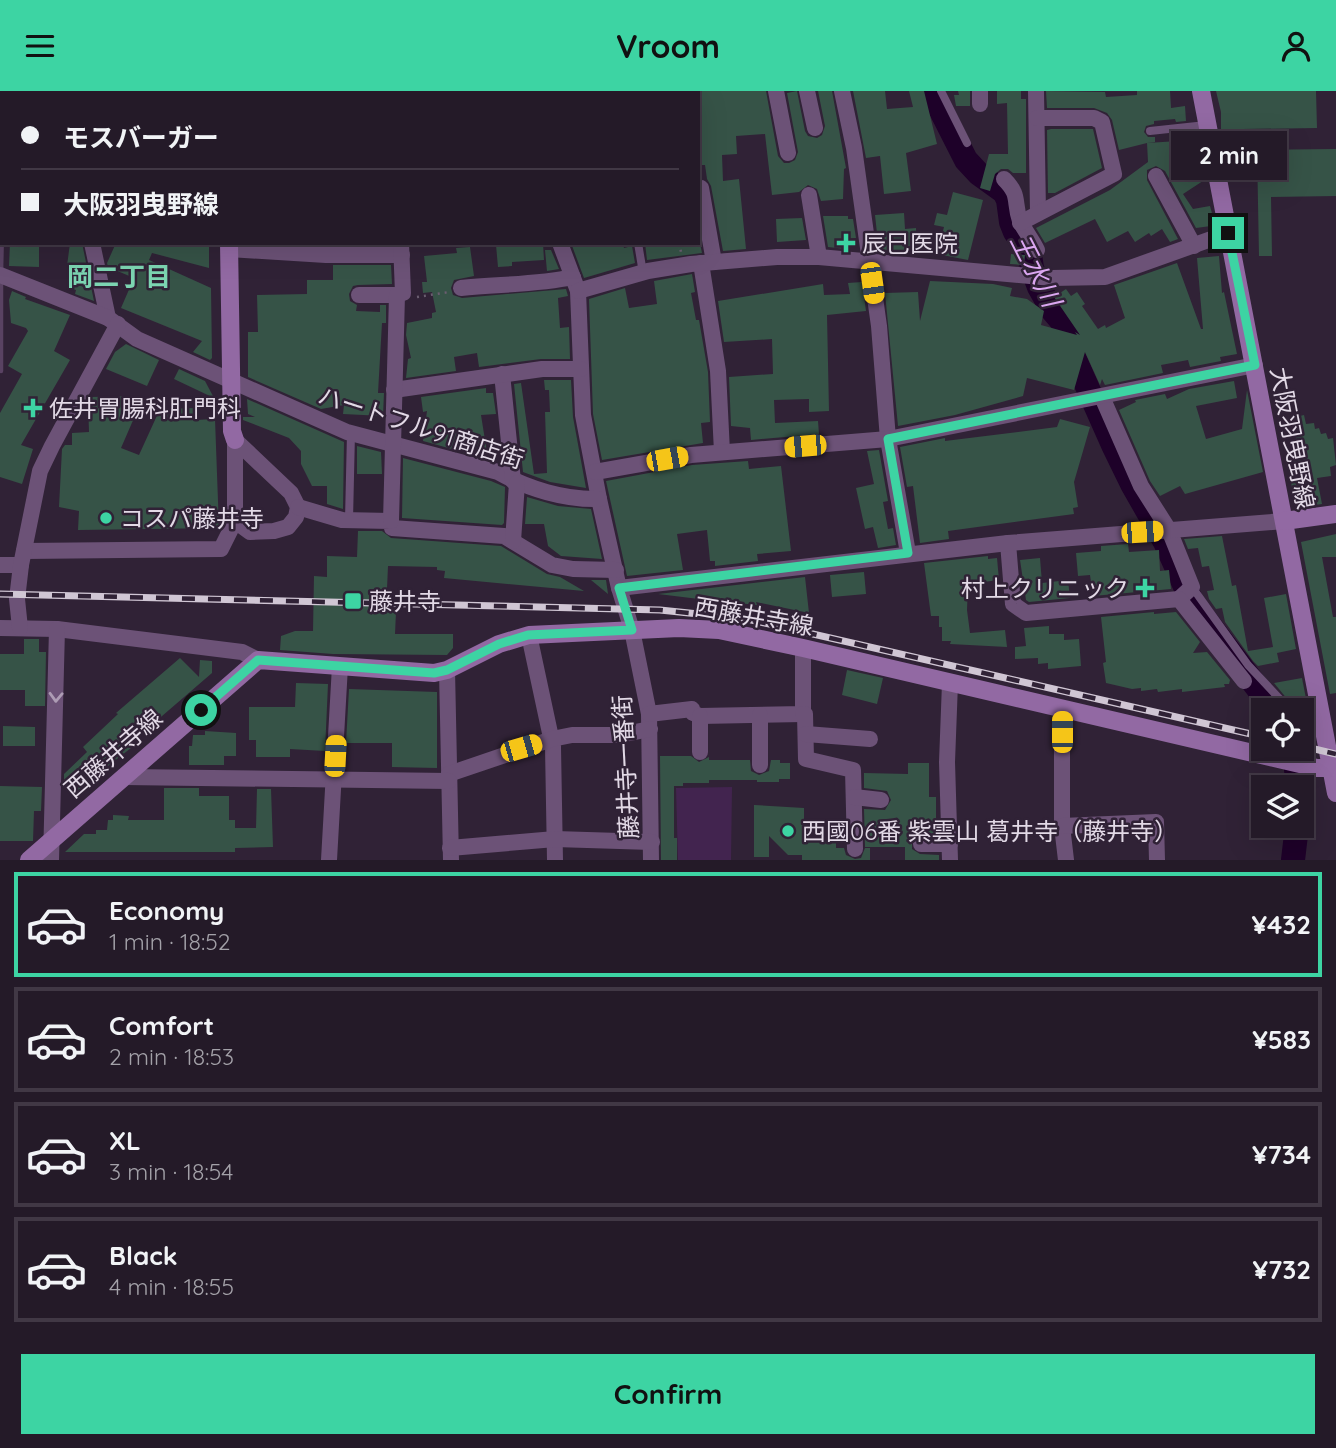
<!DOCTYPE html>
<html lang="en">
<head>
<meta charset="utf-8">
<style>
	:root { --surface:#241a28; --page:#302734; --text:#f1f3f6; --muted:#a3a1a8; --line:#413845; --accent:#3dd4a3 }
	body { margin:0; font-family:Quicksand,"Noto Sans JP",sans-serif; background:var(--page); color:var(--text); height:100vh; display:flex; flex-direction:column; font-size:26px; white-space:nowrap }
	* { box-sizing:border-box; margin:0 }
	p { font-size:23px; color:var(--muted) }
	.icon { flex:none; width:38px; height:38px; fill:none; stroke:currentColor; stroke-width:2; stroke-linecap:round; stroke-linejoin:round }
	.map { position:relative; height:769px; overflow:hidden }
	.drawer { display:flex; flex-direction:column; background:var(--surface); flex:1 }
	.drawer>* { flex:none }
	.banner { position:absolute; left:0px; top:0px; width:700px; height:154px; box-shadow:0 7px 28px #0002,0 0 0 2px var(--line); display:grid; align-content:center; height:154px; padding:0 21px; background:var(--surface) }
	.fabs { position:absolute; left:1251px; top:607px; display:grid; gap:14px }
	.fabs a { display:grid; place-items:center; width:63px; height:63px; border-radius:0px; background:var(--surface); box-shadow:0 7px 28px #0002,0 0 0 2px var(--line); font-size:35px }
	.end { position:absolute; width:32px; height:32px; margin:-16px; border:9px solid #3dd4a3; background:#111; box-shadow:0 0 0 4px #111 }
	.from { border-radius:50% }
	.bubble { position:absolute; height:49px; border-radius:0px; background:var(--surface); box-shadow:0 7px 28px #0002,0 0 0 2px var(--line); font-size:23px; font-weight:700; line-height:49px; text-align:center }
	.car { position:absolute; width:21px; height:42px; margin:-21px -10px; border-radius:9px; box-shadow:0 0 5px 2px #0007; background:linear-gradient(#f5c518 24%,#345 0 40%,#f5c518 0 76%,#345 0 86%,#f5c518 0) }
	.banner b { display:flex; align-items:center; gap:24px; height:66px; font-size:26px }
	.banner b+b { border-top:2px solid var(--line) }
	.banner i { width:18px; height:18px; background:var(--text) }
	ul { padding:12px 0 0; list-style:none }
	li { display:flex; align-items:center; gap:21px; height:105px; margin:0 14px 10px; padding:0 7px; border:4px solid var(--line); border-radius:0px }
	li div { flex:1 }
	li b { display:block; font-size:26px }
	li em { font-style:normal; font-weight:700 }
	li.selected { border-color:var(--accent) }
	li>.icon { width:63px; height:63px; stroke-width:1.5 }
	.action { display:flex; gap:14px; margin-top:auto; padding:14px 21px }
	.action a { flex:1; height:80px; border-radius:0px; background:var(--accent); color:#111; font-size:28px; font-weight:700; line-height:80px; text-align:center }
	header { display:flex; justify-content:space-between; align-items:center; height:91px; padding:0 21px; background:var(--accent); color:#111; font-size:32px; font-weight:700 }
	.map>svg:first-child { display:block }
</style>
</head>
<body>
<header><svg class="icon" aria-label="menu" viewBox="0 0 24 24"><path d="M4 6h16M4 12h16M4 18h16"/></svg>Vroom<svg class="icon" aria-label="person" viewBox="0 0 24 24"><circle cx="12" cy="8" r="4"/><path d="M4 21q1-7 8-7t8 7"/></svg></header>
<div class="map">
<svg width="1336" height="769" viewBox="0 0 1336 769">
	<rect width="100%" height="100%" fill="#302236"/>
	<path fill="#42244f" d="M732,696l-1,73h-53l-2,-72z"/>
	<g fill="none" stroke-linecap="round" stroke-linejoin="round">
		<g stroke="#594262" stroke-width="4.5">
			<path d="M3,2v-2"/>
			<path d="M1,181l1,-42"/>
			<path d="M1,280v-90"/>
		</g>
		<g stroke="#1e0129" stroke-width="24">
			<path d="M931,0l35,69 13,14 25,18 4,8 3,22 4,10 14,16 3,20 7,19 13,23 17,20 4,25 40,90 19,39 33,58 27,60 67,88 20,21"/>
			<path d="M1294,661l4,35"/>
			<path d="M1293,769l4,-34"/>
		</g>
	</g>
	<g fill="#365347">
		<path d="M698,0h68l12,65 6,7h5l6,-3 3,-8 -11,-59 10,-2 8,40 3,5 9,2 5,-3 3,-9 -7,-35h14l14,77 -2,1 -1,30 -22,2 -4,-12 -9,-4 -9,7 -27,3 -7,-61 -29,2 1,18 -15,1 1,26 16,-2 7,70 -23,2 -12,-65 -4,-7 -2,-14h-5z"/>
		<path d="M853,0h32l2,18 26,-2 -4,-16h15l13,53 -31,9 5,38 -27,3 -4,-38 -14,2z"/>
		<path d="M958,0h12v15h-14l-2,-11h5z"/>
		<path d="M997,0h24v8h5v74h-13l-5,-4h-7l-6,5 -5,17 -10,-3 9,-34h19l-1,-51 -10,1z"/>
		<path d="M1046,0l59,1 1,5 31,-2v-4h33l1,17 14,-2 1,15 -10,1 -1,-3 -21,2v3l-8,2 -2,6 4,5h7v5l-8,1 31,-2 -1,-6 11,-1v3l10,-1 1,29 7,14 -23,15 10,15 17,-3 3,11 -3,1 1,8 -15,2 -31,-57 -9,-5 -9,4v10l31,59 -8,3 -8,-13 -11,7 -2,-3 -14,9 -7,-11 -21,11 -12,-23 -50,24 -9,-15 74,-38 38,-28 -1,-19 -28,7 -7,-30 -5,-7 -13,-5h-47z"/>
		<path d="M1216,0h100l1,37 -75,1v7h-21v-24z"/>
		<path d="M1051,38h42l9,39 -47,25h-7l-1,-63z"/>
		<path d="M1336,58v47l-65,1 1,59h-13l-2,-106z"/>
		<path d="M953,101l30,8 -15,60 -31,-6 7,-27 -10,-2 3,-12 10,2z"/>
		<path d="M904,122l1,16 11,-1 1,23 -38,1 -4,-37z"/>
		<path d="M823,125h25v3h5l3,19 -10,1v10l-18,-2z"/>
		<path d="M802,127l4,22 -29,2 -1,-23z"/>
		<path d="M698,142l4,20 -55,7 -2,-17h53z"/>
		<path d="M10,152h29v24l-30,-1z"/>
		<path d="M70,152h12l12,58 -19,-7 1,-4 -3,-1v-16h-2l1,-7h-5z"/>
		<path d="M116,152h93v25l-57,-15 -3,7 62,28 1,70 -2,2 -17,-8 9,-11 -81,-33 13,-30 -26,-11 -1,-4z"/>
		<path d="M510,152h33l1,17 -32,2v4l-14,1 -2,-22z"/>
		<path d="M571,152h52l1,5 8,-2 3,17 -51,15z"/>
		<path d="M470,156l4,29 -20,4 -3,8 2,7 9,3 104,-9 2,7 -10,2 2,30 9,-1 1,32h-29l-62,8 -2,-14 -23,4 2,14 -50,7 2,-19 3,-1 -5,-23 1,-12 25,-5v-5l4,-1 -4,-20 -9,1 -1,-11h5l-3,-26 33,-3 -1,-5z"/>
		<path d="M545,159h6l8,19 -12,2z"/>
		<path d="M1011,163l14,1 -1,10 -14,-1z"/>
		<path d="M1219,165l3,37 2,-1 13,62 -17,3 1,4 -31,6 -2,-7 -27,5 2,8 -58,12 -3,-6 -2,6 -15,-33 -11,38 -47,-12 -4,18 -68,19 -57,11 -13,-133 33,-1 2,29 10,-40 63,3 19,4 -2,8 17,3 17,12 -3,14 36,10 -2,-3 5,3 -26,-38 12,-8 5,7 6,-4 8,12 -3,2 16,23 7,-4 1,3 19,-10 -11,-33 63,-22 24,66h2l-6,-71z"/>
		<path d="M333,174h58l1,19 -34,1 -5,1 -4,8 1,7 7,4 -1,6 24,1v-7h6v18h-4l-4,70h6l-1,23 -40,-2 1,-9 -23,4 -73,-32v-45h10l-1,-37 50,-1v-14h26z"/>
		<path d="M692,183l3,18 -4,1 5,27h3l9,52 2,50 -9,1 2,20 -101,17 -9,-46 -4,-115 36,-11 4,20 28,-4 -3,-23z"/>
		<path d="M862,191l4,29 -39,4 2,96 -20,1v-13l-35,1 1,23 43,-2 1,13 -68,6 -1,-12 -19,-2 -2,-49 44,-3 -1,-35 -48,3 -6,-41 105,-17 1,11 26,-1 -2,-11z"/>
		<path d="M12,200l14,6 -1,2 45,16 -16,36 16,9 -49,85 12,4 -11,35 -22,-7v-64l22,-39 -14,-8 20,-35 -2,-3 -15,-5 -2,-23z"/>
		<path d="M126,253l33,16 -12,26 -41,-17 9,-17z"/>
		<path d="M179,278l26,12 9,17 -40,-19z"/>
		<path d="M544,289h27l2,37 13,71 -36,-6 -27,-10 -9,-88 7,-1 13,91 13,-1 -2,-61h5l-1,-22h-4z"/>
		<path d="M1234,290l3,17 -41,8 10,33 36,-10 5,-39 16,82 -78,22 -5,-8 -20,10 -10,-15 -31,-71 17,-8 -1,-2 30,-6 2,5 22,-10z"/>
		<path d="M486,297v5h7l3,21 -15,1 7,44 -65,-18 4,-30 -4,1 -2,-15z"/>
		<path d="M141,305v6l-20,46 18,7 21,-46 35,-1 1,12 19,-1 4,109 -141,2 1,-19 -20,-4 3,-58 3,-4h7v-12l17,-1 -1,-30 2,-5z"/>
		<path d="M247,308l97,43 -1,67 -16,-5v-18h-15l-11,-22v-13l-12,-13 -46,-18v-3h12l-7,-3z"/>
		<path d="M1304,324l2,9 8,-1 1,6 4,-1 2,6 5,-1 2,6 5,-1 3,27 -6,2 1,9 -14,2 5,26 -26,4 -5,-26 2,-1 -6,-30 11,-3 -7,-30z"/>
		<path d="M1060,328l30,8 -16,55 4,25 -5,1 1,6 -126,17 1,8 -29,4 -7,-57 -6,1 -7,-40 45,-9v3l112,-14z"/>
		<path d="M357,355l24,6 1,22h-25z"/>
		<path d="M879,359l9,51 -5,1 5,27 5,-1 3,17 -18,3 -5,-21 -8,2 -9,-41 18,-4 -7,-33z"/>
		<path d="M403,367l88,23 14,6 -1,36 -2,2 -100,-7z"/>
		<path d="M748,370l1,8 32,-3 10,85 -34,3 1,7 -43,5v-5h-5l-3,-31 -30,4 6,36 -56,6 -21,-95 86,-16z"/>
		<path d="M527,406l31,9 33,3 11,50 -41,-3 -13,-10 -4,-22h-19z"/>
		<path d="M358,440h24l9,7 110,8 46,28 13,3 24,14 -140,-13 1,-7 -8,-1v-3l-49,-1 -2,46h10l-1,22h58v14l-6,7 -114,-1 -53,-4 1,-14 14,-5h18l1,-55 13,1v-21l30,1z"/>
		<path d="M1336,443v23h-14l11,60h3v76l-6,1 -29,-152z"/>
		<path d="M1222,445l10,50 4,-1 12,66 25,-4 -9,-49 22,-4 10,55 -19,4 2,9 -21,4 -5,-5 -28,-39 -3,-14 -6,1 -7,-10 -2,-8 7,-1 -5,-24 -7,1 -4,-19 -10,1 -4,-10z"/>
		<path d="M1128,453l1,8 30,-2 1,21 9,-1 2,19 -78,7 -3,-21 -12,1 -2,-23 25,-2v-5z"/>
		<path d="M988,465v3l9,-1 2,22 -31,4 -1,26 3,23 35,-3 2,17 -57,-3 1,-3h-9v-14h-3v-11h-8l-7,-53z"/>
		<path d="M1040,467l2,25 26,-3 2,18 -41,4 -3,-2 -6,-40z"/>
		<path d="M864,481l2,22 -34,3 -2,-22z"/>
		<path d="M805,486l4,36 -53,-11 1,3 -38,-4v-3l-12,2 -49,-6z"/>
		<path d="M591,489h15l2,14z"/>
		<path d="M1154,521v2l22,-2 24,30 -7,11 14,-1 23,28 -1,4h-5l1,3 -43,5v-3l-24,3 -1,-3 -16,2v-3l-9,1 -26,-6 -3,-20 3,-1 -5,-45z"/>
		<path d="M1049,535v8h15v6l15,-1 2,27 -33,3v-6l-10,1v-6l-23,1v-12l11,-1 -2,-18z"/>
		<path d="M24,548h15v13h7l-1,54h-20v-16h-25v-36h24z"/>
		<path d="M180,567l19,19 1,-17 12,1v12l-79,68 3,3 -33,26 -26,25 -13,-14v-7l23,-22 -4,-5 35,-33 -2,-1z"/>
		<path d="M847,579l36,8 -6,26 -35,-9z"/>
		<path d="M1302,587l6,31 -11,2 -23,-28z"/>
		<path d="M296,592l32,1 -3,67 -35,-2v8h-34v-17h-7v-33h46z"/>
		<path d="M349,598l88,3v76l-45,-1v-24h-46z"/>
		<path d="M3,635l32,1v19h-32z"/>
		<path d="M205,640l31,2v23h-12v9h-35v-19h3l1,-11h12z"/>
		<path d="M660,665h31l8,6 10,-5v3h41l1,11 8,4 10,-4 2,-11h9v3h10v16h-11v3h-22v-2h-48v3h-26v3h-9v52h3v22h-16z"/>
		<path d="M908,672h21v34h7v26h2l1,11 -23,1 -4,4v10l8,5 19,1v5h-34v-13h-40l-1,-38 21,1 6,-10 -4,-9 -23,-3v-15l44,1z"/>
		<path d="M0,695l42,1 -1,24h-7l-1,30h-33z"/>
		<path d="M164,697h35v8h30v24h6v8h21l1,-39h14l2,58 -38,1v4h-170l19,-18h12v-4h11l1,-10h5v-5l16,1 -1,4h36z"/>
		<path d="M754,714l50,3v30h32v10h8l2,7 9,4 6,-1 4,-10h5v12h-68v-5h-14l-19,-19v21h-15z"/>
	</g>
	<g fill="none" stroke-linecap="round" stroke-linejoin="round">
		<g stroke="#6a5e70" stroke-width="2.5" stroke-dasharray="2 5" stroke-linecap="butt">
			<path d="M299,2l3,-2"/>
			<path d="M679,152l2,9"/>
			<path d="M417,206l32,-5"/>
		</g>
		<g stroke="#6c5277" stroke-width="8">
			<path d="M941,0l26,52"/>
			<path d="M1150,40l56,-6"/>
			<path d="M638,152l5,30"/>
			<path d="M349,429l2,-87"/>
			<path d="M1192,496l56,78 43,46"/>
			<path d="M1302,625h18"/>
		</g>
		<g stroke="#6c5277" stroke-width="16">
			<path d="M64,0v2"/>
			<path d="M489,0l1,2"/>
			<path d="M546,0v2"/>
			<path d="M684,0v2"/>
			<path d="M776,0l12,62"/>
			<path d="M807,0l8,37"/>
			<path d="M842,0l12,57 25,178 9,113 20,114"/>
			<path d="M980,0v13"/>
			<path d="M1036,0l2,121"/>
			<path d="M600,2l14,-2"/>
			<path d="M1156,85l38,70"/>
			<path d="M1004,88c17,17 9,22 16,42 3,7 13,20 17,29"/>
			<path d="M701,97l13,74"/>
			<path d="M809,104l10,62"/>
			<path d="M1020,132l94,-49 -12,-52 -8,-4h-57"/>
			<path d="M92,152l16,75"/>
			<path d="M560,152l18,48 5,124 16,84 20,89 13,42 17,84 2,146"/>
			<path d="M229,158l97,6h76"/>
			<path d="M701,172l17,108 4,81"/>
			<path d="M0,184l108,43 29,21 210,93 151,40c30,17 67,28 101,27"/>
			<path d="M461,197c37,-4 75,-3 112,-11"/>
			<path d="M578,200l70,-20 43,-7 86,-7h42l233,21 53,-1 123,-44"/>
			<path d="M359,204h38"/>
			<path d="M502,283l11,107"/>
			<path d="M394,299l148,-21h39"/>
			<path d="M1102,306l39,89 28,44 23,57 -13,12"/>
			<path d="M235,349l56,53 7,14 -2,10 -8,10 -14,4 -24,1 -15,-11z"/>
			<path d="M595,381l96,-17 197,-16 367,-74"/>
			<path d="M298,416l44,13 49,1 1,7 112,8 48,29 21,4 43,1"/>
			<path d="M391,430l6,-226 6,-2 -2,-50"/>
			<path d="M513,450l4,-58"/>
			<path d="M1008,452l5,61 13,9 153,-14 65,82"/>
			<path d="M24,460l197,-2 14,-28"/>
			<path d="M0,474h21"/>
			<path d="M619,497l389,-45 276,-22"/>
			<path d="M0,537l57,1 185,23 16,8"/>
			<path d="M20,537l-3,-29 4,-34 19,-94 12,-25 66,-122"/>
			<path d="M529,544l24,112 2,113"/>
			<path d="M447,579l4,190"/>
			<path d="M950,592l-3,79 3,98"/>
			<path d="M1062,617v118l4,34"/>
			<path d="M649,623l43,-5 1,4 7,3 103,-2v-66"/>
			<path d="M803,623h2l1,45 47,11 2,79"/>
			<path d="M806,643l64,5"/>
			<path d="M700,661v-36"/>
			<path d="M760,674v-50"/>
			<path d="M449,683l103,-35 20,-4h48l30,-6"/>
			<path d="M124,686l325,4"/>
			<path d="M854,706l27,3"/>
			<path d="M1062,735l94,-4 1,38"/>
			<path d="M921,753h29"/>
			<path d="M450,757l105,-9 97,3"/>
			<path d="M51,769l6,-231"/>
			<path d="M329,769l11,-194"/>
		</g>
		<g stroke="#9269a3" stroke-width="18">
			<path d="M220,0l1,2"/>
			<path d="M1201,0l135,702"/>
			<path d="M229,152l3,188 3,9"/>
			<path d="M1284,430l52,-7"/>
			<path d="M29,769l229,-200 176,13 13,-3 52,-26 30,-9 150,-7 40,2 84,18 514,120h14"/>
		</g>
		<g stroke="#d0c6d4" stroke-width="7">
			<g id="rail">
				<path d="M0,503l660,16 87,9 517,118"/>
				<path d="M1302,655l34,8"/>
			</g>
		</g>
		<use href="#rail" stroke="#302236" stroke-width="4.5" stroke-dasharray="13" stroke-linecap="butt"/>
	</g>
	<defs><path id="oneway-chevron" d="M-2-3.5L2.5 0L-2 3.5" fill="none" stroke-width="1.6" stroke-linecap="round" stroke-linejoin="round" transform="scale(1.75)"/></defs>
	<use stroke="#ad9cb4" href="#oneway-chevron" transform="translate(56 606) rotate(92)"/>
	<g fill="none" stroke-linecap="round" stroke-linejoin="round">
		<path stroke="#3dd4a3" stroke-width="9" d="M201,619l57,-50 176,13 13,-3 52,-26 29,-9 104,-5 -13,-42 289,-35 -20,-114 367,-74 -27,-132"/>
	</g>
	<g fill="#3dd4a3" stroke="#302236" stroke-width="2.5">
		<path d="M842.5 141.5h7v7h7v7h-7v7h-7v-7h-7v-7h7z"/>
		<path d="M29.5 306.5h7v7h7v7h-7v7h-7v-7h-7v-7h7z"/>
		<circle cx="106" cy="427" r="7"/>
		<path d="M1141.5 486.5h7v7h7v7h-7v7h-7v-7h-7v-7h7z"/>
		<rect x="344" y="501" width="18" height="18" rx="3.5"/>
		<circle cx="788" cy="740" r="7"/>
	</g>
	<g text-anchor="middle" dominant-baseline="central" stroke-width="5" stroke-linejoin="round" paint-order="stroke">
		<g font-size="24" fill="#e2d9e6" stroke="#302236" text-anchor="start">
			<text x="862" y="152">辰巳医院</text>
			<text x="49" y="317">佐井胃腸科肛門科</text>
			<text x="120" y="427">コスパ藤井寺</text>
			<text x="1129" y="497" text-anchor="end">村上クリニック</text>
			<text x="369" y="510">藤井寺</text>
			<text x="802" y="740">西國06番 紫雲山 葛井寺（藤井寺）</text>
		</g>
		<g font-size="24" fill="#e2d9e6" stroke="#302236">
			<text transform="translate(421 336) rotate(18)">ハートフル91商店街</text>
			<text transform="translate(1293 347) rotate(79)">大阪羽曳野線</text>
			<text transform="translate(754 525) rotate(10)">西藤井寺線</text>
			<text transform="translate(113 662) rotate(-41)">西藤井寺線</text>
			<text transform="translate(625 676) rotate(-93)">藤井寺一番街</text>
		</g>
		<g font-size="26" font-style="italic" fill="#dba7f1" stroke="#302236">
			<text transform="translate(1036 179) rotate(63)">王水川</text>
		</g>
		<g font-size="26" font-weight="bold" fill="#7cd5b2" stroke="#302236">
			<text x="119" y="185">岡二丁目</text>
		</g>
	</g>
</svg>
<div class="fabs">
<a><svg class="icon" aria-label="locate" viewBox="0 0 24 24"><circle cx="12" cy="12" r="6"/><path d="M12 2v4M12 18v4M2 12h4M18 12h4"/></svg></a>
<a><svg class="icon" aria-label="layers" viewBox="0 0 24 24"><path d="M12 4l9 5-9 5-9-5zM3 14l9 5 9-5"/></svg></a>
</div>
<i class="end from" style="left:201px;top:619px"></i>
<i class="end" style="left:1228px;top:142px"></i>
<div class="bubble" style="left:1171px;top:40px;width:116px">2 min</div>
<i class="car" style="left:872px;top:192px;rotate:172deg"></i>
<i class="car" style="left:805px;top:355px;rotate:265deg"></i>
<i class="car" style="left:667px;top:368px;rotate:80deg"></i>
<i class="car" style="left:1142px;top:441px;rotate:86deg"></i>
<i class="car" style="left:1062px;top:641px;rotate:0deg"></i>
<i class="car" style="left:521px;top:657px;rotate:74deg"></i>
<i class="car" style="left:335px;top:665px;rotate:3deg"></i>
<div class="banner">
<b><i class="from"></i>モスバーガー</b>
<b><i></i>大阪羽曳野線</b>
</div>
</div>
<section class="drawer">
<ul>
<li class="selected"><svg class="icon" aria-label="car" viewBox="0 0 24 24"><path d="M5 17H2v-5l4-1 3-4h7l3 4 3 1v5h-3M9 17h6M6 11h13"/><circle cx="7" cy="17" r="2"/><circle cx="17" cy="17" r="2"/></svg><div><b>Economy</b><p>1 min · 18:52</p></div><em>¥432</em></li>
<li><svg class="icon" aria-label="car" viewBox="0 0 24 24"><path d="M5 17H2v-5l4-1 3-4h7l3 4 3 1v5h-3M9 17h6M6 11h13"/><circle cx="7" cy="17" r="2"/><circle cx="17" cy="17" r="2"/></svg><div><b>Comfort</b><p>2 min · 18:53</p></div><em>¥583</em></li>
<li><svg class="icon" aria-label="car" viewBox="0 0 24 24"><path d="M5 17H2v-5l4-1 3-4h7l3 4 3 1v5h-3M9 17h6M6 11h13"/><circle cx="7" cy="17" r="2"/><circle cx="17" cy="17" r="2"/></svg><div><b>XL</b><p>3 min · 18:54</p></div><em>¥734</em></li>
<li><svg class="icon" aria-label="car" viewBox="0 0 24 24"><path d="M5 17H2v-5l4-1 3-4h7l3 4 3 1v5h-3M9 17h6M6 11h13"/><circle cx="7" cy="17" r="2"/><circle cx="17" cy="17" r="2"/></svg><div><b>Black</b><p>4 min · 18:55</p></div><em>¥732</em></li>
</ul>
<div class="action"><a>Confirm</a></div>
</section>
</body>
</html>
